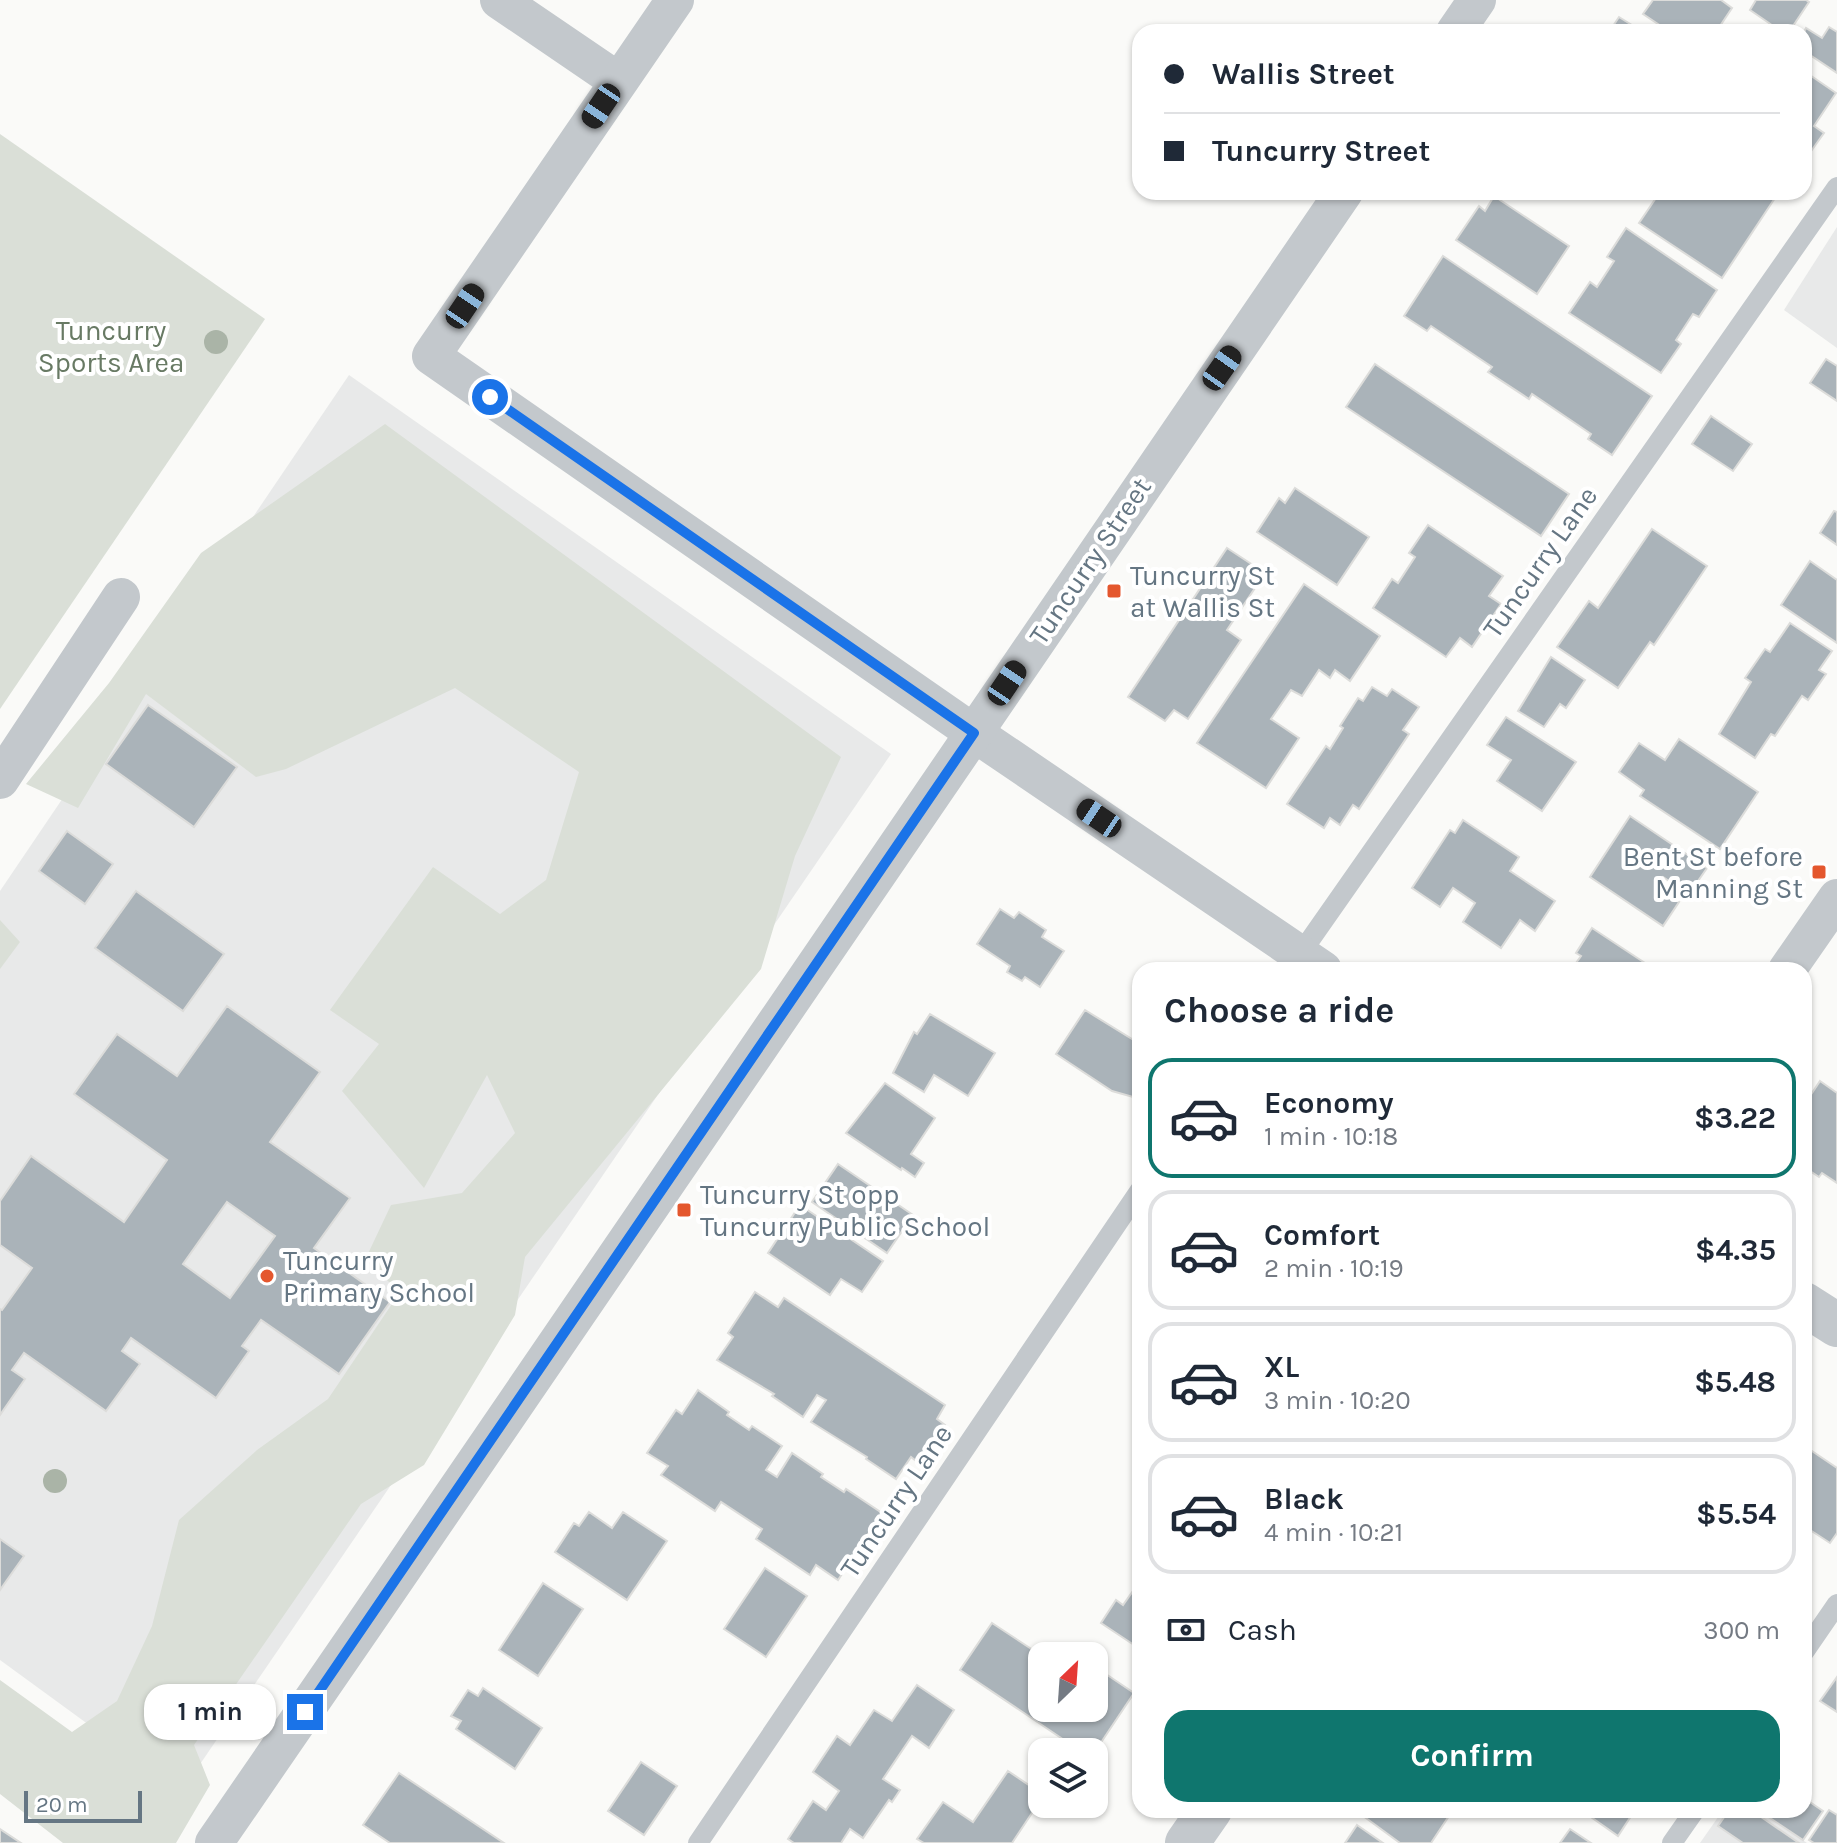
<!DOCTYPE html>
<html lang="en">
<head>
<meta charset="utf-8">
<style>
	:root { --surface:#fff; --page:#f2f2f3; --text:#1f2937; --muted:#747a83; --line:#e0e1e3; --accent:#0f766e }
	body { margin:0; font-family:Karla,sans-serif; background:var(--page); color:var(--text); height:100vh; display:flex; flex-direction:column; font-size:30px; white-space:nowrap }
	* { box-sizing:border-box; margin:0 }
	p { font-size:26px; color:var(--muted) }
	.icon { flex:none; width:44px; height:44px; fill:none; stroke:currentColor; stroke-width:2; stroke-linecap:round; stroke-linejoin:round }
	.map { position:relative; flex:1; overflow:hidden }
	.sheet { position:absolute; left:1132px; top:962px; width:680px; height:856px; display:flex; flex-direction:column; background:var(--surface); border-radius:24px; box-shadow:0 2px 6px #0004 }
	.sheet>* { flex:none }
	.guide { position:absolute; left:1132px; top:24px; width:680px; height:176px; border-radius:24px; box-shadow:0 2px 6px #0004; display:grid; align-content:center; height:176px; padding:0 32px; background:var(--surface) }
	.needle { width:52px; rotate:25deg }
	.buttons { position:absolute; left:1028px; top:1642px; display:grid; gap:16px }
	.buttons a { display:grid; place-items:center; width:80px; height:80px; border-radius:16px; background:var(--surface); box-shadow:0 2px 6px #0004; font-size:40px }
	.scale { position:absolute; left:24px; bottom:20px; width:118px; box-sizing:border-box; padding-left:8px; border:4px solid #657683; border-top:0; font-size:22px; line-height:28px; white-space:nowrap; color:#657683; -webkit-text-stroke:6px #fff; paint-order:stroke }
	.end { position:absolute; width:36px; height:36px; margin:-18px; border:10px solid #1a73e8; background:#fff; box-shadow:0 0 0 4px #fff }
	.from { border-radius:50% }
	.bubble { position:absolute; height:56px; border-radius:24px; background:var(--surface); box-shadow:0 2px 6px #0004; font-size:26px; font-weight:700; line-height:56px; text-align:center }
	.car { position:absolute; width:24px; height:48px; margin:-24px -12px; border-radius:10px; box-shadow:0 0 6px 2px #0007; background:linear-gradient(#222 24%,#8ab4d8 0 40%,#222 0 76%,#8ab4d8 0 86%,#222 0) }
	.guide b { display:flex; align-items:center; gap:28px; height:76px; font-size:30px }
	.guide b+b { border-top:2px solid var(--line) }
	.guide i { width:20px; height:20px; background:var(--text) }
	ul { padding:0; list-style:none }
	li { display:flex; align-items:center; gap:24px; height:120px; margin:0 16px 12px; padding:0 16px; border:4px solid var(--line); border-radius:24px }
	li div { flex:1 }
	li b { display:block; font-size:30px }
	li em { font-style:normal; font-weight:700 }
	li.selected { border-color:var(--accent) }
	li>.icon { width:72px; height:72px; stroke-width:1.5 }
	h2 { padding:0 32px; font-size:36px; line-height:96px }
	.pay { display:flex; align-items:center; gap:20px; height:88px; padding:0 32px; font-size:30px }
	.pay p { margin-inline-start:auto }
	.button { display:flex; gap:16px; margin-top:auto; padding:16px 32px }
	.button a { flex:1; height:92px; border-radius:24px; background:var(--accent); color:#fff; font-size:32px; font-weight:700; line-height:92px; text-align:center }
	.map>svg:first-child { display:block }
</style>
</head>
<body>
<div class="map">
<svg width="1837" height="1843" viewBox="0 0 1837 1843">
	<rect width="100%" height="100%" fill="#fafaf8"/>
	<g fill="#e8e9e9">
		<path d="M1837,227v121l-53,-38z"/>
		<path d="M349,375l542,379 -710,1038 -181,-132v-769z"/>
		<path d="M1723,1810h36l48,33h-107z"/>
	</g>
	<g fill="#dadfd7">
		<path d="M0,134l265,185 -265,390z"/>
		<path d="M385,424l456,333 -46,99 -34,113 -236,288 -10,58 -91,150 -63,39 -167,241 16,40 -34,58h-113l-63,-49v-114l72,52 45,-31 35,-75 27,-106 78,-70 71,-51 72,-107 -35,-32 26,-55 71,-12 53,-60 -28,-58 -63,113 -82,-97 37,-47 -49,-34 103,-143 67,47 46,-34 33,-108 -124,-84 -169,81 -30,8 -110,-83 -68,114 -52,-24 83,-101 92,-130z"/>
		<path d="M0,920l20,22 -20,27z"/>
	</g>
	<g fill="#aab3b9" stroke="#dcdcda" stroke-width="2" fill-rule="evenodd">
		<path d="M1653,0h68l11,8 -16,24h-46l-27,-18z"/>
		<path d="M1756,0h50l3,2 -20,30h-7l-32,-22z"/>
		<path d="M1619,17l24,15h-34z"/>
		<path d="M1829,27l8,5v41l-33,-22v-19l2,-4 16,10z"/>
		<path d="M1804,71l32,22 -22,33 10,7 -20,28z"/>
		<path d="M1660,192l11,6 4,-6h104l-57,86 -83,-55z"/>
		<path d="M1494,196l75,50 -32,48 -81,-54 23,-34 6,5z"/>
		<path d="M1626,228l91,62 -18,27 -6,-3 -17,26 5,4 -20,29 -92,-60 21,-31 7,5 17,-26 -7,-4z"/>
		<path d="M1443,256l209,140 -40,59 -24,-16 3,-5 -59,-40 -3,5 -41,-27 4,-5 -61,-41 -4,5 -23,-15z"/>
		<path d="M1826,359l11,7v35l-27,-18z"/>
		<path d="M1375,364l194,130 -28,42 -195,-129z"/>
		<path d="M1711,416l41,28 -19,27 -41,-27z"/>
		<path d="M1295,488l74,49 -32,48 -80,-53 22,-34 6,5z"/>
		<path d="M1834,511l3,1v33l-17,-12z"/>
		<path d="M1428,525l75,51 -14,20 12,8 -29,43 -12,-9 -14,19 -73,-49 19,-29 6,4 17,-26 -6,-4z"/>
		<path d="M1652,529l55,37 -53,79 -4,-3 -32,46 -61,-41 32,-46 9,7z"/>
		<path d="M1227,548l38,25 -38,57 14,10 -53,79 -14,-9 -9,11 -37,-24z"/>
		<path d="M1810,561l27,19v63l-56,-38z"/>
		<path d="M1304,584l76,52 -30,45 -15,-11 -5,8 -11,-8 -17,26 -11,-6 -20,29 28,19 -33,50 -69,-45z"/>
		<path d="M1790,623l42,28 -13,19 7,4 -18,26 -6,-4 -27,40 -4,-2 -16,24 -36,-24 32,-52 -6,-4 20,-29 5,3z"/>
		<path d="M1551,657l34,23 -19,28 -6,-4 -16,23 -26,-16z"/>
		<path d="M1372,687l15,9 5,-7 27,18 -16,23 6,4 -50,75 -6,-4 -13,20 -10,-7 -6,10 -37,-24 39,-58 4,3 13,-21 -3,-2 18,-28 5,3z"/>
		<path d="M148,705l89,62 -43,60 -88,-63z"/>
		<path d="M1506,717l70,45 -34,49 -45,-30 14,-21 -24,-15z"/>
		<path d="M1679,739l79,53 -38,57 -80,-53 4,-6 -25,-18 20,-29 26,17z"/>
		<path d="M1630,816l77,52 -18,26 -26,-17 -7,10 23,15 -16,24 -73,-49z"/>
		<path d="M1463,820l56,37 -9,14 45,30 -20,30 -15,-11 -19,28 -38,-26 12,-19 -22,-15 -13,19 -28,-19 38,-58 5,3z"/>
		<path d="M67,831l46,33 -28,40 -46,-33z"/>
		<path d="M136,891l88,63 -41,57 -88,-63z"/>
		<path d="M1000,909l14,9 5,-6 27,18 -4,7 22,14 -24,36 -15,-10 -3,4 -15,-9 3,-6 -33,-22z"/>
		<path d="M1592,928l56,37 -3,5h-74l10,-14 -5,-3z"/>
		<path d="M227,1006l93,66 -50,70 80,56 -36,50 76,54 -51,72 -78,-54 -19,26 7,5 -33,47 -85,-60 -9,13 18,13 -34,47 -82,-58 -12,17 13,9 -25,36v-106l2,1 30,-42 -32,-23v-44l31,-45 93,66 43,-62 -93,-66 43,-60 60,42zM227,1202l48,34 -45,62 -47,-34z"/>
		<path d="M1085,1010l55,34v55l-28,-8 -56,-37z"/>
		<path d="M930,1014l65,39 -27,43 -34,-21 -10,17 -31,-19 21,-41 3,2z"/>
		<path d="M1820,1081l17,12v90l-15,-10 -3,4 -15,-10v-62z"/>
		<path d="M885,1083l50,35 -24,36 13,9 -9,14 -13,-9 -1,2 -55,-37z"/>
		<path d="M838,1164l75,51 -26,38 -75,-51z"/>
		<path d="M800,1205l83,56 -21,31 -21,-13 -11,16 -62,-42z"/>
		<path d="M755,1292l23,15 6,-9 161,107 -8,14 8,6 -25,39 -9,-7 -15,22 -30,-20 1,-2 -56,-35 15,-22 -9,-5 -14,22 -31,-21 2,-2 -57,-34 16,-23 -5,-4z"/>
		<path d="M698,1390l31,22 -2,3 22,15 3,-4 30,20 -16,24 11,7 15,-24 31,21 -2,3 23,15 2,-3 36,24 -44,67 -22,-15 -6,10 -54,-36 6,-10 -41,-27 -6,9 -54,-36 7,-9 -21,-13 29,-43 6,4z"/>
		<path d="M1806,1447l31,21v65l-7,10 -26,-17v-75z"/>
		<path d="M589,1512l23,16 11,-16 44,29 -40,59 -72,-48 19,-29 5,3z"/>
		<path d="M0,1539l24,17 -24,34z"/>
		<path d="M765,1568l42,28 -41,61 -42,-28z"/>
		<path d="M1140,1581v68l-39,-26 15,-23 7,5z"/>
		<path d="M543,1583l40,26 -45,67 -39,-26z"/>
		<path d="M992,1623l50,33v52h52v-36l3,-4 37,25 -40,60 -12,-1 -122,-82z"/>
		<path d="M1837,1677v35l-17,-11z"/>
		<path d="M917,1685l37,25 -25,38 -17,-12 -29,43 17,11 -8,12 -3,-2 -26,38 -13,-9 -9,14h-47l-6,-4 25,-38 13,9 13,-19 -26,-19 24,-36 13,9 24,-35 18,11z"/>
		<path d="M483,1688l59,40 -27,41 -59,-40 5,-8 -10,-5 17,-26 10,6z"/>
		<path d="M641,1762l36,24 -33,49 -36,-24z"/>
		<path d="M1008,1771l34,23v4l-30,45h-88l-7,-4 26,-37 30,20z"/>
		<path d="M399,1773l105,70h-114l-27,-18z"/>
		<path d="M1804,1798l19,13 -20,29 -39,-26 2,-4h38z"/>
		<path d="M1355,1810h98l-22,33h-31z"/>
		<path d="M1581,1810h54l-17,26z"/>
		<path d="M1729,1810h22l48,33h-56l-25,-17z"/>
		<path d="M1829,1810l8,5v28h-23l-5,-3z"/>
		<path d="M1357,1825l26,18h-38z"/>
		<path d="M0,1829l21,14h-21z"/>
		<path d="M1570,1829l21,14h-31z"/>
	</g>
	<g fill="none" stroke-linecap="round" stroke-linejoin="round">
		<g stroke="#c3c8cc" stroke-width="20">
			<path d="M1289,970l548,-783"/>
			<path d="M1804,1652l33,-48"/>
			<path d="M698,1843l442,-653"/>
			<path d="M1672,1843l23,-33"/>
		</g>
		<g stroke="#c3c8cc" stroke-width="38">
			<path d="M499,0l119,81"/>
			<path d="M675,0l-244,356 543,377 349,237"/>
			<path d="M1455,32l22,-32"/>
			<path d="M0,780l121,-183"/>
			<path d="M1787,970l50,-72"/>
			<path d="M214,1843c379,-549 751,-1103 1130,-1651"/>
		</g>
		<g stroke="#c3c8cc" stroke-width="44">
			<path d="M1804,1304l33,21"/>
			<path d="M1187,1843l23,-33"/>
		</g>
	</g>
	<g fill="#aab4a7">
		<circle cx="216" cy="342" r="12"/>
		<circle cx="55" cy="1481" r="12"/>
	</g>
	<g fill="none" stroke-linecap="round" stroke-linejoin="round">
		<path stroke="#1a73e8" stroke-width="10" d="M305,1712l669,-979 -484,-336"/>
	</g>
	<g fill="#e4572e" stroke="#fff" stroke-width="3">
		<rect x="1106" y="583" width="16" height="16" rx="4"/>
		<rect x="1811" y="864" width="16" height="16" rx="4"/>
		<rect x="676" y="1202" width="16" height="16" rx="4"/>
		<circle cx="267" cy="1276" r="8"/>
	</g>
	<g text-anchor="middle" dominant-baseline="central" stroke-width="8" stroke-linejoin="round" paint-order="stroke">
		<g font-size="28" fill="#687a64" stroke="#fff">
			<text x="111" y="330">Tuncurry<tspan x="111" dy="32">Sports Area</tspan></text>
		</g>
		<g font-size="28" fill="#657683" stroke="#fff">
			<text transform="translate(1090 561) rotate(-56)">Tuncurry Street</text>
			<text transform="translate(1540 562) rotate(-55)">Tuncurry Lane</text>
			<text transform="translate(896 1501) rotate(-56)">Tuncurry Lane</text>
		</g>
		<g font-size="28" fill="#657683" stroke="#fff" text-anchor="start">
			<text x="1130" y="575">Tuncurry St<tspan x="1130" dy="32">at Wallis St</tspan></text>
			<text x="1803" y="856" text-anchor="end">Bent St before<tspan x="1803" dy="32">Manning St</tspan></text>
			<text x="700" y="1194">Tuncurry St opp<tspan x="700" dy="32">Tuncurry Public School</tspan></text>
			<text x="283" y="1260">Tuncurry<tspan x="283" dy="32">Primary School</tspan></text>
		</g>
	</g>
</svg>
<div class="buttons">
<a><svg class="needle" viewBox="-14 -14 28 28"><path d="M0-13l5 13h-10z" fill="#e53935"/><path d="M0 13l5-13h-10z" fill="#747a83"/></svg></a>
<a><svg class="icon" aria-label="layers" viewBox="0 0 24 24"><path d="M12 4l9 5-9 5-9-5zM3 14l9 5 9-5"/></svg></a>
</div>
<div class="scale">20 m</div>
<i class="end from" style="left:490px;top:397px"></i>
<i class="end" style="left:305px;top:1712px"></i>
<div class="bubble" style="left:144px;top:1684px;width:132px">1 min</div>
<i class="car" style="left:601px;top:106px;rotate:214deg"></i>
<i class="car" style="left:465px;top:306px;rotate:34deg"></i>
<i class="car" style="left:1222px;top:368px;rotate:35deg"></i>
<i class="car" style="left:1007px;top:683px;rotate:34deg"></i>
<i class="car" style="left:1099px;top:818px;rotate:304deg"></i>
<div class="guide">
<b><i class="from"></i>Wallis Street</b>
<b><i></i>Tuncurry Street</b>
</div>
<section class="sheet">
<h2>Choose a ride</h2>
<ul>
<li class="selected"><svg class="icon" aria-label="car" viewBox="0 0 24 24"><path d="M5 17H2v-5l4-1 3-4h7l3 4 3 1v5h-3M9 17h6M6 11h13"/><circle cx="7" cy="17" r="2"/><circle cx="17" cy="17" r="2"/></svg><div><b>Economy</b><p>1 min · 10:18</p></div><em>$3.22</em></li>
<li><svg class="icon" aria-label="car" viewBox="0 0 24 24"><path d="M5 17H2v-5l4-1 3-4h7l3 4 3 1v5h-3M9 17h6M6 11h13"/><circle cx="7" cy="17" r="2"/><circle cx="17" cy="17" r="2"/></svg><div><b>Comfort</b><p>2 min · 10:19</p></div><em>$4.35</em></li>
<li><svg class="icon" aria-label="car" viewBox="0 0 24 24"><path d="M5 17H2v-5l4-1 3-4h7l3 4 3 1v5h-3M9 17h6M6 11h13"/><circle cx="7" cy="17" r="2"/><circle cx="17" cy="17" r="2"/></svg><div><b>XL</b><p>3 min · 10:20</p></div><em>$5.48</em></li>
<li><svg class="icon" aria-label="car" viewBox="0 0 24 24"><path d="M5 17H2v-5l4-1 3-4h7l3 4 3 1v5h-3M9 17h6M6 11h13"/><circle cx="7" cy="17" r="2"/><circle cx="17" cy="17" r="2"/></svg><div><b>Black</b><p>4 min · 10:21</p></div><em>$5.54</em></li>
</ul>
<div class="pay"><svg class="icon" aria-label="cash" viewBox="0 0 24 24"><path d="M3 7h18v10H3z"/><circle cx="12" cy="12" r="2"/></svg>Cash<p>300 m</p></div>
<div class="button"><a>Confirm</a></div>
</section>
</div>
</body>
</html>
